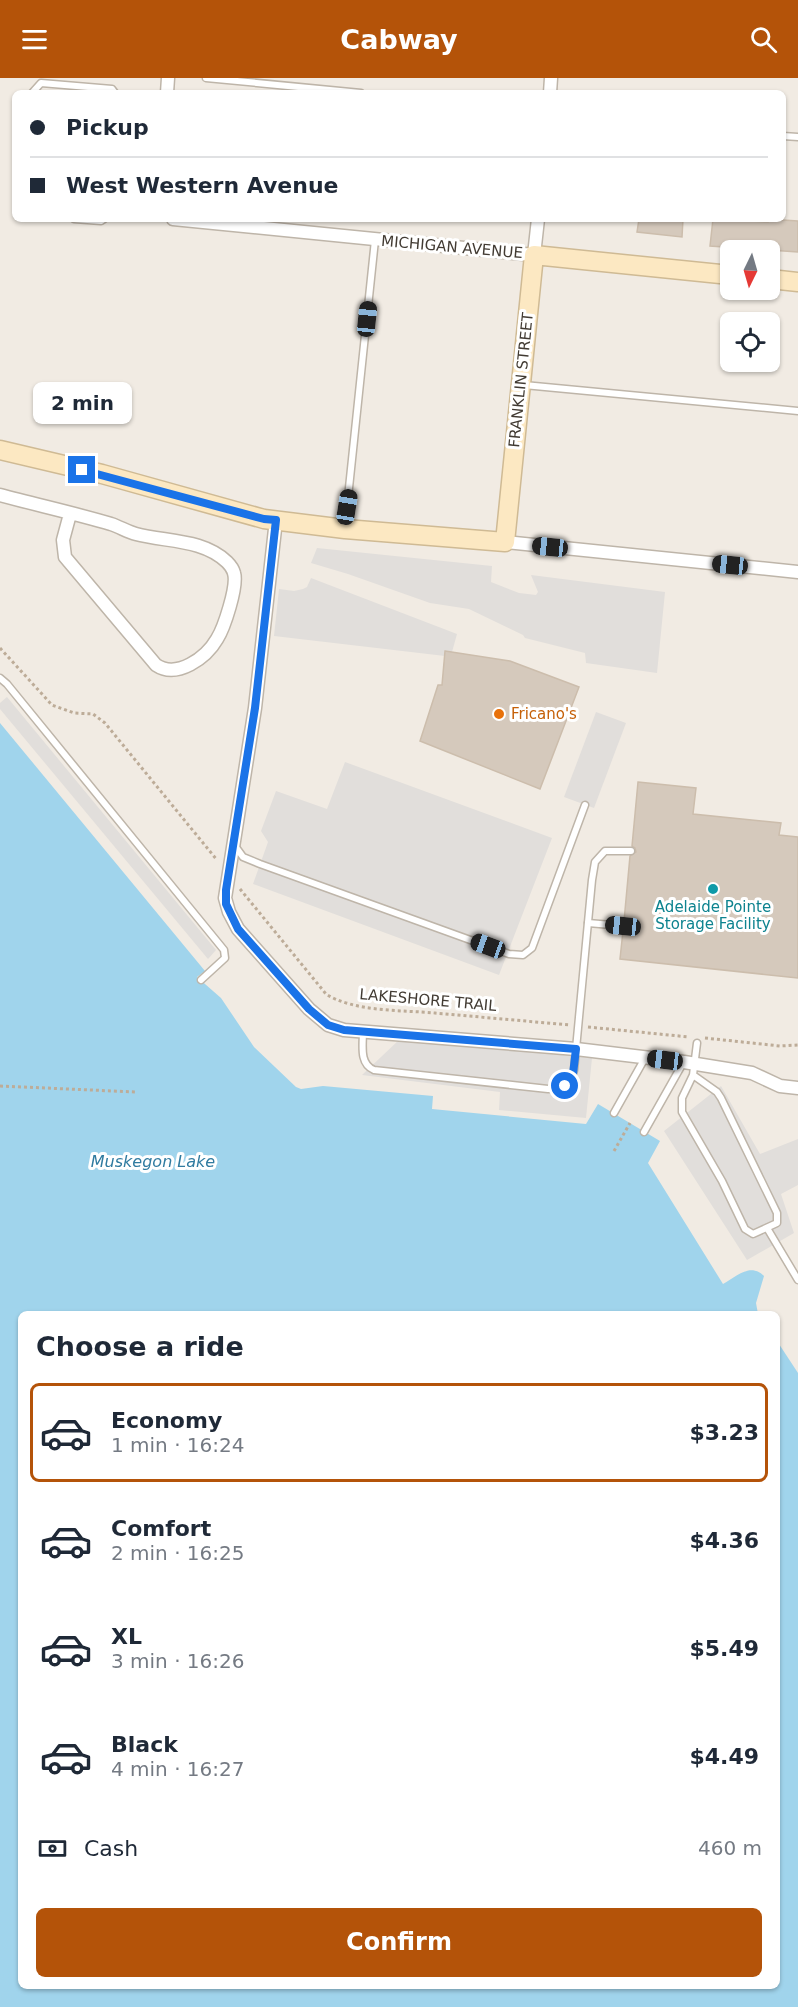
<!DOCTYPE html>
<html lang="en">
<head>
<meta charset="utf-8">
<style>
	:root { --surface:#fff; --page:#f2f2f3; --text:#1f2937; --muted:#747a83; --line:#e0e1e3; --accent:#b45309 }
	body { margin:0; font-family:"DejaVu Sans",sans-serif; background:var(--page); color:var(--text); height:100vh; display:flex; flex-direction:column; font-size:22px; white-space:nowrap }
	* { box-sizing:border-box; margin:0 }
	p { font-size:20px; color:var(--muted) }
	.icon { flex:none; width:33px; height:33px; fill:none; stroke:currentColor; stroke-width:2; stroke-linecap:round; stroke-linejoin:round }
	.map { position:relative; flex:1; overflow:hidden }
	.drawer { position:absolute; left:18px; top:1233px; width:762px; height:678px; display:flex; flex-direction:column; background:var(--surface); border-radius:9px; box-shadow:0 2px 4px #0004 }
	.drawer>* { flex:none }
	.banner { position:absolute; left:12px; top:12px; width:774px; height:132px; border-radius:9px; box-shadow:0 2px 4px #0004; display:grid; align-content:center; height:132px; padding:0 18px; background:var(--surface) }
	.needle { width:39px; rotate:185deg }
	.buttons { position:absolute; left:720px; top:162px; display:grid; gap:12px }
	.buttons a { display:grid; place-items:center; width:60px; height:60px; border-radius:9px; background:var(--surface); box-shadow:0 2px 4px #0004; font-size:30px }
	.end { position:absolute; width:27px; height:27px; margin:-14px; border:8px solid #1a73e8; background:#fff; box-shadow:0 0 0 3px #fff }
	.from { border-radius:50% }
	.bubble { position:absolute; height:42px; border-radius:9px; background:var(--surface); box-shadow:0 2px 4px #0004; font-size:20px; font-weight:800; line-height:42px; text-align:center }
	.car { position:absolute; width:18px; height:36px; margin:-18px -9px; border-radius:8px; box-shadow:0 0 4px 2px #0007; background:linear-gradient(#222 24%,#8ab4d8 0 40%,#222 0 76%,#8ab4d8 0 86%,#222 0) }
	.banner b { display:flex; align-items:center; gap:21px; height:57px; font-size:22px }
	.banner b+b { border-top:2px solid var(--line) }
	.banner i { width:15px; height:15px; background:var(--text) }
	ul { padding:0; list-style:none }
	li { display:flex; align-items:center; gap:18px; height:99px; margin:0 12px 9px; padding:0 6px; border:3px solid transparent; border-radius:9px }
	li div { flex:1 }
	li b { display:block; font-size:22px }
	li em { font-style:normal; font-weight:800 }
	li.active { border-color:var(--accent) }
	li>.icon { width:54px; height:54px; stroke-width:1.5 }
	h2 { padding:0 18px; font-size:27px; line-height:72px }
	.pay { display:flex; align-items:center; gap:15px; height:66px; padding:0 18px; font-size:22px }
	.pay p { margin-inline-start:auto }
	.action { display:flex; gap:12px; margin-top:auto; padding:12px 18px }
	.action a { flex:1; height:69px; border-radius:9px; background:var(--accent); color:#fff; font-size:24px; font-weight:800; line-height:69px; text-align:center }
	header { display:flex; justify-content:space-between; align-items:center; height:78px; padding:0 18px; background:var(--accent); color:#fff; font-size:27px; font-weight:800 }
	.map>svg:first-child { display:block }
</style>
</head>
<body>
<header><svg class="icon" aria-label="menu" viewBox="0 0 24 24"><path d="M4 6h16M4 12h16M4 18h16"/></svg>Cabway<svg class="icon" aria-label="search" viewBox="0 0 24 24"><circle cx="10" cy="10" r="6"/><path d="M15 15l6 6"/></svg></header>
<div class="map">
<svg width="798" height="1929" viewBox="0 0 798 1929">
	<rect width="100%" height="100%" fill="#f1ebe3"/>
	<g fill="#e1dedb">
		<path d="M317,470l175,18 -1,16 28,11 17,2 2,-3 -7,-17 134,17 -8,81 -71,-10 -1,-10 -60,-15 -2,-3 -54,-26 -39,-6 -82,-29 -37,-11z"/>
		<path d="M311,500l146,56 -5,18 -7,4 -171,-20 5,-47 15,2 9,-2 4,-2z"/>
		<path d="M7,619l209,253 -8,9 -208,-250v-6z"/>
		<path d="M596,634l30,11 -32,85 -30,-11z"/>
		<path d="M345,684l207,76 -53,137 -246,-91 15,-42 -7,-11 15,-40 51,18z"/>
		<path d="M400,961l192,19 -6,60 -87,-8 1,-18 -138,-17z"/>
		<path d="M721,1008l39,68 38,-15v46l-17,9 13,39 -47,27 -83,-129z"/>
	</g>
	<path fill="#a0d4ec" d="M0,645l205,248 -8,6 24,21 33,49 42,40 5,2 22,-3 110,10 -1,13 154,15 12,-20 62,37 -12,22 75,121c13,-7 27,-22 41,-8l-8,27 2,11h-737v672h756v-645l21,32v634h-798z"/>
	<g fill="#d5c9bc" stroke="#ccbdac" stroke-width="1.5">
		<path d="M639,141h44l-1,18 -45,-5z"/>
		<path d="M713,141l55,3v-3l30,2v31l-88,-6z"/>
		<path d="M445,573l65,10 69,26 -39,102 -120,-48 18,-56h4z"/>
		<path d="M638,704l58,6 -3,26 88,9 -2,12 19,2v141l-178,-19 3,-28 5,-4 -1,-4 -3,-2 6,-65 6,-4 -1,-4 -3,-2z"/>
	</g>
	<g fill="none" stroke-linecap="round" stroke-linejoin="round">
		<g stroke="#beb5a9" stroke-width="9">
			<g id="lane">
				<path d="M206,0l155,15"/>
				<path d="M32,15l9,-10 71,6 3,4"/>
				<path d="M783,58l15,1"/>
				<path d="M74,141l27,2 3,-2"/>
				<path d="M524,307l274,26"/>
				<path d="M345,448l30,-286"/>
				<path d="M0,600l7,6 217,266 1,8 -24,22"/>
				<path d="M235,768l8,11 17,7 249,90 14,1 9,-7 53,-143"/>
				<path d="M588,845l35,3"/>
				<path d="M363,953c0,14 -4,33 11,39l174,19c14,0 23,-5 26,-19l18,-190 3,-18 10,-11h26"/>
				<path d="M693,997l24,17 4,6 56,115v10l-24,11 -8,-5 -23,-48 -40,-69v-14l11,-23 4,-32"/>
				<path d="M614,1035l31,-55"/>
				<path d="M644,1054l39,-69"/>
				<path d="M767,1150l31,52"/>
			</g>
		</g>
		<g stroke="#beb5a9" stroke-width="15">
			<g id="street">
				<path d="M167,15l1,-15"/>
				<path d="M550,15l1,-15"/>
				<path d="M173,141l361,36 4,-36"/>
				<path d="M0,417c37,10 74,18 111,29 9,3 17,8 25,10 31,8 67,5 91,28 3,3 6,7 7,11 4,13 -10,55 -17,66 -11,19 -40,40 -61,26l-91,-108 -2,-17 7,-26"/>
				<path d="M276,442l-21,188 -30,190 4,14 9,17 71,80 19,16 16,5 232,19 108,13 68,11 28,13 18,2"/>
				<path d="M505,464l293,30"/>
			</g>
		</g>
		<g stroke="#cfba94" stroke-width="21">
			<g id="secondary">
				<path d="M770,201l28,3"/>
				<path d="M0,372l102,24 162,45 81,10 160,13 29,-287 196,20"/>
			</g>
		</g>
		<g stroke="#bdac98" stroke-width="3" stroke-dasharray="3 3" stroke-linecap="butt">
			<path d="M0,570l52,57 22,8 19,1 12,9 112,137"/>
			<path d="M240,811l86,105c28,18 76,16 109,19 45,4 90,8 135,12"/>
			<path d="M588,949l101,10"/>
			<path d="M705,960l75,8 18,-1"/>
			<path d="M0,1008l136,6"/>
			<path d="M614,1073l16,-28"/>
		</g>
		<use href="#lane" stroke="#fff" stroke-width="6"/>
		<use href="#street" stroke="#fff" stroke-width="12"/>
		<use href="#secondary" stroke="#fce8c2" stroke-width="18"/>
	</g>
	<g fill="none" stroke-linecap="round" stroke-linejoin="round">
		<path stroke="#1a73e8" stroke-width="8" d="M82,392l182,49 12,1 -21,188 -29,182v14l12,25 71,80 19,16 16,5 232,19 -3,25 -8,12"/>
	</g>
	<circle fill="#e8710a" stroke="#fff" stroke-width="2" cx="499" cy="636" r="6"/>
	<circle fill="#0f9aa8" stroke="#fff" stroke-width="2" cx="713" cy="811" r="6"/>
	<g text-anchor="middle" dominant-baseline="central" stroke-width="6" stroke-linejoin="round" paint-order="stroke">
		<g font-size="15" fill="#423b33" stroke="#fff">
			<text transform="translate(452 169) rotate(5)">MICHIGAN AVENUE</text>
			<text transform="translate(521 302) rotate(-84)">FRANKLIN STREET</text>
			<text transform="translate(428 922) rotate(5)">LAKESHORE TRAIL</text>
		</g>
		<g font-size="15" fill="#c56008" stroke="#fff" text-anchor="start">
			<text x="511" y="636">Fricano's</text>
		</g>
		<g font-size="15" fill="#0d838f" stroke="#fff">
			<text x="713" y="829">Adelaide Pointe<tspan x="713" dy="17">Storage Facility</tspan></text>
		</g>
		<g font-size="16" font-style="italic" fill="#307ba0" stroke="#fff">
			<text x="153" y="1083">Muskegon Lake</text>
		</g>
	</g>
</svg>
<div class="buttons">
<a><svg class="needle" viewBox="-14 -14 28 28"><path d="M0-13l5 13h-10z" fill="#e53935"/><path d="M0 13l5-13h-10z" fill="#747a83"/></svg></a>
<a><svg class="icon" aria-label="locate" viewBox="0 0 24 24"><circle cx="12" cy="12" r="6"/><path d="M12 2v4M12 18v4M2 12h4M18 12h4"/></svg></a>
</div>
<i class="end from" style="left:565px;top:1008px"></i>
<i class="end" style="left:82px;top:392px"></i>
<div class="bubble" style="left:33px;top:304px;width:99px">2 min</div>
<i class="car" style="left:367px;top:241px;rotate:6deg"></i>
<i class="car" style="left:347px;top:429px;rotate:9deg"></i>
<i class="car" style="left:550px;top:469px;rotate:276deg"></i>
<i class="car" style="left:730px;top:487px;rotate:276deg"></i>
<i class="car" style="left:623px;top:848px;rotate:276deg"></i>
<i class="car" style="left:488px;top:868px;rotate:290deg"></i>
<i class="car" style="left:665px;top:982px;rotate:277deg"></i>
<div class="banner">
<b><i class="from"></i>Pickup</b>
<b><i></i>West Western Avenue</b>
</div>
<section class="drawer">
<h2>Choose a ride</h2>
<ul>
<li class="active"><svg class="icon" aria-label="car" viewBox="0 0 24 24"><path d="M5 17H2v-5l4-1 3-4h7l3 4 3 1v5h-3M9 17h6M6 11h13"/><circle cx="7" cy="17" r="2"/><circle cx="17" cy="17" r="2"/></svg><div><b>Economy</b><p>1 min · 16:24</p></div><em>$3.23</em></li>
<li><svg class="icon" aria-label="car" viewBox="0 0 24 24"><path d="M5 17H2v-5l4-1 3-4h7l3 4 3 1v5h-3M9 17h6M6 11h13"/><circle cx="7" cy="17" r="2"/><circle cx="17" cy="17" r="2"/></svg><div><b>Comfort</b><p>2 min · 16:25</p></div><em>$4.36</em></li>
<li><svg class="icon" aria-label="car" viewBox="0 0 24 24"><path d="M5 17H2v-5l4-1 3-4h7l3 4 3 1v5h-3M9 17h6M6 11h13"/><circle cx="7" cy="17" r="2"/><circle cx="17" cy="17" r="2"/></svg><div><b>XL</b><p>3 min · 16:26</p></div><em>$5.49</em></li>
<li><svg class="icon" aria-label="car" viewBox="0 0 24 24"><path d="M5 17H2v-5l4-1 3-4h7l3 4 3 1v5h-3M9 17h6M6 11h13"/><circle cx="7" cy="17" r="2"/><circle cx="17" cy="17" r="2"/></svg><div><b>Black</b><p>4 min · 16:27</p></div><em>$4.49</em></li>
</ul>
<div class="pay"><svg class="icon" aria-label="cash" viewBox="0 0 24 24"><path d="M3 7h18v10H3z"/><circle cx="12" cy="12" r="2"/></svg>Cash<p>460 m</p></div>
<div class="action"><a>Confirm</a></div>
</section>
</div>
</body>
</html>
